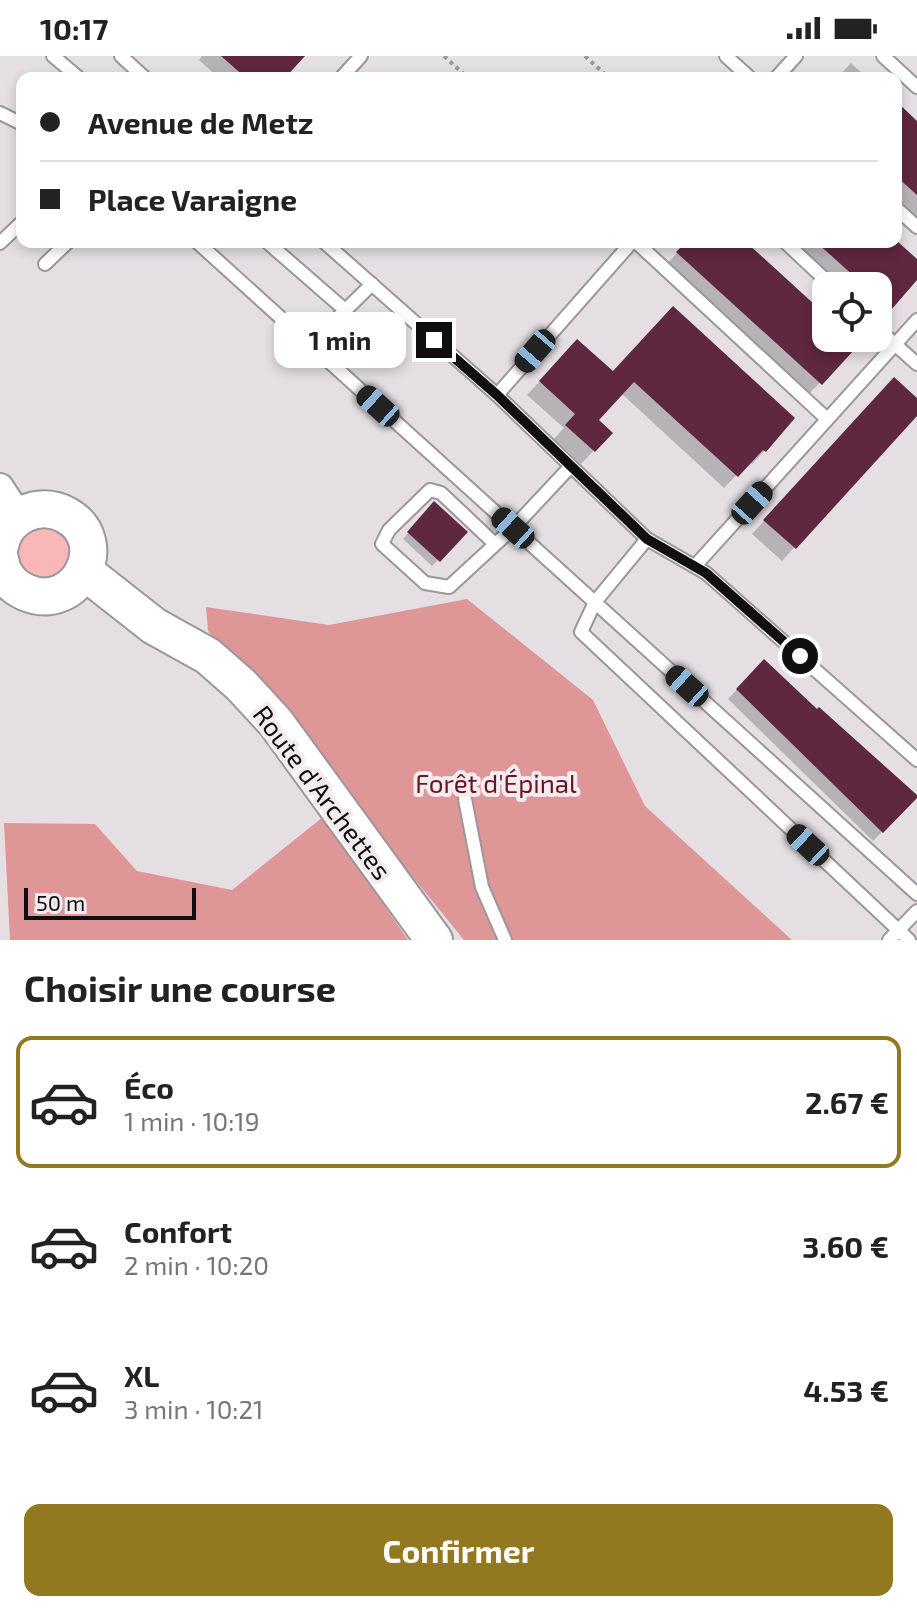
<!DOCTYPE html>
<html lang="fr">
<head>
<meta charset="utf-8">
<style>
	:root { --surface:#fff; --page:#f2f2f2; --text:#222; --muted:#767676; --line:#e0e0e0; --accent:#92781e }
	body { margin:0; font-family:"Exo 2",sans-serif; background:var(--page); color:var(--text); height:100vh; display:flex; flex-direction:column; font-size:30px; white-space:nowrap }
	* { box-sizing:border-box; margin:0 }
	p { font-size:26px; color:var(--muted) }
	.icon { flex:none; width:44px; height:44px; fill:none; stroke:currentColor; stroke-width:2; stroke-linecap:round; stroke-linejoin:round }
	.map { position:relative; height:884px; overflow:hidden }
	.side { display:flex; flex-direction:column; background:var(--surface); flex:1 }
	.side>* { flex:none }
	.banner { position:absolute; left:16px; top:16px; width:886px; height:176px; border-radius:16px; box-shadow:0 4px 12px #0003; display:grid; align-content:center; height:176px; padding:0 24px; background:var(--surface) }
	.fabs { position:absolute; left:812px; top:216px; display:grid; gap:16px }
	.fabs a { display:grid; place-items:center; width:80px; height:80px; border-radius:16px; background:var(--surface); box-shadow:0 4px 12px #0003; font-size:40px }
	.scale { position:absolute; left:24px; bottom:20px; width:172px; box-sizing:border-box; padding-left:8px; border:4px solid #100e10; border-top:0; font-size:22px; line-height:28px; white-space:nowrap; color:#100e10; -webkit-text-stroke:6px #f2ecf1; paint-order:stroke }
	.end { position:absolute; width:36px; height:36px; margin:-18px; border:10px solid #100e10; background:#fff; box-shadow:0 0 0 4px #fff }
	.from { border-radius:50% }
	.bubble { position:absolute; height:56px; border-radius:16px; background:var(--surface); box-shadow:0 4px 12px #0003; font-size:26px; font-weight:700; line-height:56px; text-align:center }
	.car { position:absolute; width:24px; height:48px; margin:-24px -12px; border-radius:10px; box-shadow:0 0 6px 2px #0007; background:linear-gradient(#222 24%,#8ab4d8 0 40%,#222 0 76%,#8ab4d8 0 86%,#222 0) }
	.banner b { display:flex; align-items:center; gap:28px; height:76px; font-size:30px }
	.banner b+b { border-top:2px solid var(--line) }
	.banner i { width:20px; height:20px; background:var(--text) }
	ul { padding:0; list-style:none }
	li { display:flex; align-items:center; gap:24px; height:132px; margin:0 16px 12px; padding:0 8px; border:4px solid transparent; border-radius:16px }
	li div { flex:1 }
	li b { display:block; font-size:30px }
	li em { font-style:normal; font-weight:700 }
	li.selected { border-color:var(--accent) }
	li>.icon { width:72px; height:72px; stroke-width:1.5 }
	h2 { padding:0 24px; font-size:36px; line-height:96px }
	.button { display:flex; gap:16px; margin-top:auto; padding:16px 24px }
	.button a { flex:1; height:92px; border-radius:16px; background:var(--accent); color:#fff; font-size:32px; font-weight:700; line-height:92px; text-align:center }
	.status { display:flex; justify-content:space-between; align-items:center; height:56px; padding:0 40px; background:var(--surface); direction:ltr }
	.status svg { height:22px; fill:currentColor }
	.map>svg:first-child { display:block }
</style>
</head>
<body>
<div class="status"><b>10:17</b><svg viewBox="0 0 49 12"><path d="M0 12V9h3v3zM5 12V6h3v6zM10 12V3h3v9zM15 12V0h3v12zM26 1h20v11H26zM47 4h2v5h-2z"/></svg></div>
<div class="map">
<svg width="917" height="884" viewBox="0 0 917 884">
	<rect width="100%" height="100%" fill="#e5dfe4"/>
	<path fill="#f8b8b8" d="M35,468l29,4 12,35 -30,23 -31,-22v-19z"/>
	<g fill="#df9697">
		<path d="M467,543l126,101 52,106 147,134h-328l-140,-172 -116,-137 -2,-24 123,18z"/>
		<path d="M323,761l85,123h-398l-6,-117 91,1 42,47 95,19z"/>
	</g>
	<g fill="#0003">
		<path d="M202,0h101l-21,22h-63l-20,-18z"/>
		<path d="M851,7l16,15h-30z"/>
		<path d="M896,48l21,19v96l-21,-19z"/>
		<path d="M687,186h56l83,76v20h22l8,7 -49,51 -142,-130z"/>
		<path d="M790,186h105l22,20v15l-39,42v-33h-40z"/>
		<path d="M565,298l48,19 179,45 -28,33 -12,13 -3,-2 -25,26 -103,-95 -25,27 14,13 -29,31 -27,-25 10,-11 -37,-33z"/>
		<path d="M881,336l36,9v12l-135,148 -30,-27z"/>
		<path d="M428,454l37,22 -33,34 -29,-27z"/>
		<path d="M764,606l152,134 -43,45 -145,-142z"/>
	</g>
	<g fill="#5f2740">
		<path d="M221,0h84l-20,22h-39z"/>
		<path d="M896,45l21,20v74l-21,-19z"/>
		<path d="M686,186h60l80,73v23h39l-43,47 -146,-133z"/>
		<path d="M816,186h82l19,17v21l-26,30 -13,-12v-12h-13z"/>
		<path d="M673,250l122,112 -29,34 -3,-2 -25,27 -104,-95 -35,38 14,13 -18,19 -30,-27 10,-11 -36,-33 38,-42 36,32z"/>
		<path d="M894,321l23,21v18l-121,133 -33,-29z"/>
		<path d="M434,445l34,31 -28,30 -33,-30z"/>
		<path d="M764,603l53,50 2,-2 98,88v3l-34,35 -147,-144z"/>
	</g>
	<g fill="none" stroke-linecap="round" stroke-linejoin="round">
		<g stroke="#9b969a" stroke-width="16">
			<g id="lane">
				<path d="M53,0l26,22"/>
				<path d="M121,0l24,22"/>
				<path d="M726,0l24,22"/>
				<path d="M883,0l34,31"/>
				<path d="M341,22l20,-22"/>
				<path d="M776,22l20,-22"/>
				<path d="M0,57l22,11"/>
				<path d="M896,152l21,19"/>
				<path d="M197,186l720,652"/>
				<path d="M267,186l78,68"/>
				<path d="M324,186l173,153 150,144 59,34 211,187"/>
				<path d="M636,186l191,177"/>
				<path d="M785,186l47,44"/>
				<path d="M0,187l22,-21"/>
				<path d="M45,208l23,-22"/>
				<path d="M878,273l39,35"/>
				<path d="M310,289l62,-61"/>
				<path d="M497,339l135,-153"/>
				<path d="M647,483l-52,63 -14,30 328,308"/>
				<path d="M495,488l-54,-51 -11,-3 -41,40 -7,14 43,39 24,4 64,-59 58,-62"/>
				<path d="M695,510l222,-246"/>
				<path d="M465,743l17,88 23,53"/>
				<path d="M889,884l28,-29"/>
			</g>
		</g>
		<g stroke="#9b969a" stroke-width="30">
			<path id="street" d="M0,431l19,29"/>
		</g>
		<g stroke="#9b969a" stroke-width="40">
			<g id="secondary">
				<path d="M0,490c5,-30 39,-46 66,-31 48,26 11,100 -41,77 -14,-6 -23,-18 -25,-33"/>
				<path d="M84,515l70,55 54,30 33,29 35,38 158,217"/>
			</g>
		</g>
		<g stroke="#9c989c" stroke-width="4" stroke-dasharray="4 4" stroke-linecap="butt">
			<path d="M444,0l24,22"/>
			<path d="M585,0l24,22"/>
		</g>
		<use href="#lane" stroke="#fff" stroke-width="12"/>
		<use href="#street" stroke="#fff" stroke-width="26"/>
		<use href="#secondary" stroke="#fff" stroke-width="36"/>
	</g>
	<g fill="none" stroke-linecap="round" stroke-linejoin="round">
		<path stroke="#100e10" stroke-width="10" d="M434,284l63,55 150,144 59,34 94,83"/>
	</g>
	<g text-anchor="middle" dominant-baseline="central" stroke-width="8" stroke-linejoin="round" paint-order="stroke">
		<g font-size="26" fill="#6a1420" stroke="#f2ecf1">
			<text x="496" y="726">Forêt d'Épinal</text>
		</g>
		<g font-size="26" fill="#100e10" stroke="#f2ecf1">
			<text transform="translate(323 736) rotate(53)">Route d'Archettes</text>
		</g>
	</g>
</svg>
<div class="fabs">
<a><svg class="icon" aria-label="locate" viewBox="0 0 24 24"><circle cx="12" cy="12" r="6"/><path d="M12 2v4M12 18v4M2 12h4M18 12h4"/></svg></a>
</div>
<div class="scale">50 m</div>
<i class="end from" style="left:800px;top:600px"></i>
<i class="end" style="left:434px;top:284px"></i>
<div class="bubble" style="left:274px;top:256px;width:132px">1 min</div>
<i class="car" style="left:535px;top:295px;rotate:221deg"></i>
<i class="car" style="left:378px;top:350px;rotate:312deg"></i>
<i class="car" style="left:752px;top:447px;rotate:42deg"></i>
<i class="car" style="left:513px;top:472px;rotate:312deg"></i>
<i class="car" style="left:687px;top:630px;rotate:312deg"></i>
<i class="car" style="left:808px;top:789px;rotate:313deg"></i>
<div class="banner">
<b><i class="from"></i>Avenue de Metz</b>
<b><i></i>Place Varaigne</b>
</div>
</div>
<section class="side">
<h2>Choisir une course</h2>
<ul>
<li class="selected"><svg class="icon" aria-label="car" viewBox="0 0 24 24"><path d="M5 17H2v-5l4-1 3-4h7l3 4 3 1v5h-3M9 17h6M6 11h13"/><circle cx="7" cy="17" r="2"/><circle cx="17" cy="17" r="2"/></svg><div><b>Éco</b><p>1 min · 10:19</p></div><em>2.67 €</em></li>
<li><svg class="icon" aria-label="car" viewBox="0 0 24 24"><path d="M5 17H2v-5l4-1 3-4h7l3 4 3 1v5h-3M9 17h6M6 11h13"/><circle cx="7" cy="17" r="2"/><circle cx="17" cy="17" r="2"/></svg><div><b>Confort</b><p>2 min · 10:20</p></div><em>3.60 €</em></li>
<li><svg class="icon" aria-label="car" viewBox="0 0 24 24"><path d="M5 17H2v-5l4-1 3-4h7l3 4 3 1v5h-3M9 17h6M6 11h13"/><circle cx="7" cy="17" r="2"/><circle cx="17" cy="17" r="2"/></svg><div><b>XL</b><p>3 min · 10:21</p></div><em>4.53 €</em></li>
</ul>
<div class="button"><a>Confirmer</a></div>
</section>
</body>
</html>
